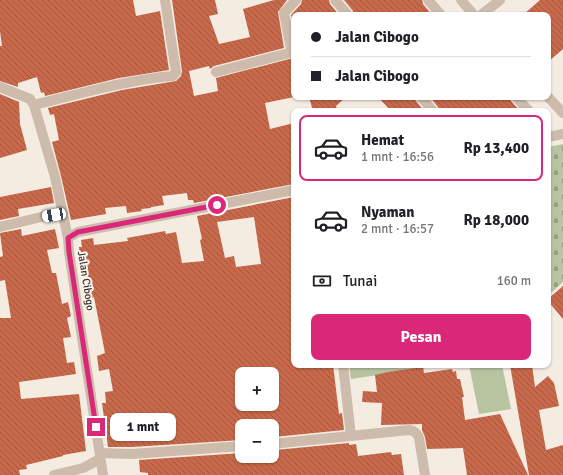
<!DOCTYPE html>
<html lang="id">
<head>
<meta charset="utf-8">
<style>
	:root { --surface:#fff; --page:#f6f6f6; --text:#202124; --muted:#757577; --line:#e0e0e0; --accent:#db2777 }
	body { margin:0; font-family:Signika,sans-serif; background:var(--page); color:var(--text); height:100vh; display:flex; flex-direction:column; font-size:15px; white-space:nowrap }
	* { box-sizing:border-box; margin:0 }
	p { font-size:13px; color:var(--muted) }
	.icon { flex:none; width:22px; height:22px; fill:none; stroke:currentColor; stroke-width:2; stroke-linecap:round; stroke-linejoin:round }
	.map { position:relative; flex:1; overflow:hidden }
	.side { position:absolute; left:291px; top:108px; width:260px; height:260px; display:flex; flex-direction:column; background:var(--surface); border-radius:8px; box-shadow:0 1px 3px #0004 }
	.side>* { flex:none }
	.hud { position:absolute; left:291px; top:12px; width:260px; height:88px; border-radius:8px; box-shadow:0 1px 3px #0004; display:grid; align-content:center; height:88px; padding:0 20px; background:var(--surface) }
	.tools { position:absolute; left:235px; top:367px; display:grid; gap:8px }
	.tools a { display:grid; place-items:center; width:44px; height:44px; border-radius:8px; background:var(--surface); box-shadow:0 1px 3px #0004; font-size:20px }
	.end { position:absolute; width:18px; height:18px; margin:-9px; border:5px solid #db2777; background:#fff; box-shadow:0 0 0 2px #fff }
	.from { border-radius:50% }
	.bubble { position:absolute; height:28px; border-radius:8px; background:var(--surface); box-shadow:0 1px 3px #0004; font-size:13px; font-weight:700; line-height:28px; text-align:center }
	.car { position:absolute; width:12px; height:24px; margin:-12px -6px; border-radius:5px; box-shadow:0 0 3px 1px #0007; background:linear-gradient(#fff 24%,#345 0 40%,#fff 0 76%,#345 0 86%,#fff 0) }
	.hud b { display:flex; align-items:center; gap:14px; height:38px; font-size:15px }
	.hud b+b { border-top:1px solid var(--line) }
	.hud i { width:10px; height:10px; background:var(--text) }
	ul { padding:7px 0 0; list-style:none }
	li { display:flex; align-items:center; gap:12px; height:66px; margin:0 8px 6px; padding:0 12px; border:2px solid transparent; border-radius:8px }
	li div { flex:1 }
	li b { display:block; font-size:15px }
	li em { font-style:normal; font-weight:700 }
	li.selected { border-color:var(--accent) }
	li>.icon { width:36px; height:36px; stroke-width:1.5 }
	.pay { display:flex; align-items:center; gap:10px; height:44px; padding:0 20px; font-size:15px }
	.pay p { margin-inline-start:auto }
	.button { display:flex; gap:8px; margin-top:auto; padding:8px 20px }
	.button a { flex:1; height:46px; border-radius:8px; background:var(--accent); color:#fff; font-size:16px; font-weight:700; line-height:46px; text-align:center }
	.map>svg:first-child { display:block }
</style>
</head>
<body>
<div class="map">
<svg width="563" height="475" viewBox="0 0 563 475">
	<defs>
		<pattern id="cemetery-stones" width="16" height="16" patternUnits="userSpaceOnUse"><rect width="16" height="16" fill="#b8c4a0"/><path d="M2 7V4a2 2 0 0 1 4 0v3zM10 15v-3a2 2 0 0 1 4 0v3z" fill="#97a083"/></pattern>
		<pattern id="building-back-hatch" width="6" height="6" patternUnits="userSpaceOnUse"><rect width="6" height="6" fill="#c8694b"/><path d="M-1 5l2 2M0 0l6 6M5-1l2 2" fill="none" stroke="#a4573f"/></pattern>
	</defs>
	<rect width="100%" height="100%" fill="#f4ebe1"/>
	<g fill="#b8c4a0">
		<path d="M349,365h98l-96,14z"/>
		<path d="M469,365h33l9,44 -32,5z"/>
	</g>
	<path fill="url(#cemetery-stones)" d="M563,144v138l-13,12 -2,-2v-145z"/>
	<g fill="url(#building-back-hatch)" fill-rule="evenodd">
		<path d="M0,0h133l3,16 24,-5 9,59 -50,8 -74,18 -1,-4 -3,1 -4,-16 -19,6v4l-18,-6v-35h2l-2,-15z"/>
		<path d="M172,0h43l3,14 -9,2 10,28 31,-7 -7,-28 31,-9h13l-9,12 6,36 -70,18 -4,3 -1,-3 -20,5 5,25 24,-5 -2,-13 77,-20 1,39 -29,6 5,26 24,-6v61l-100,19 -1,-3h-5l-1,-7 -25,3 2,9 -13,2v1l-10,1 1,2 -15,2 -1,-7 -21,2 1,6 -35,6 -10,-44 -9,-34 7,-2 -5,-26 -4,1 -2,-7 74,-18 54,-9 5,-5 1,-5z"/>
		<path d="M302,0h27l1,4 9,11h-45v15l-3,-15 10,-11z"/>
		<path d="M344,0h78l1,4 9,11h-78l-1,-4z"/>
		<path d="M540,0h23v49l-15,13v-47h-25z"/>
		<path d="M0,94l19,8 1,22 7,26 -27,8z"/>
		<path d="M309,97h37l-10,9 1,5h-24z"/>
		<path d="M378,97h37l1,4 8,10h-33z"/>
		<path d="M430,97h80l1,4 9,10h-81l-1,-4z"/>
		<path d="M51,187l3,16 -36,6 1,7 -19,4v-23z"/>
		<path d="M294,197v168h39l6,49 3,-1 2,17 -70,7 -1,-11h-31v14l-110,7h-24l-6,-44h4l-1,-11 8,-1 -4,-22 -10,2 -2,-15 8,-3 -11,-56 -2,1 -5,-23 -6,-8 -2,-20h3l-1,-7 12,-2 1,7 34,-4 -1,-3 38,-7 1,3 10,-2 6,31 22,-2 -4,-21 2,-1 -5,-23zM254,217l7,47 -25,3 -2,-11 -9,2 -8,-36zM242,374h30v30h-30z"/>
		<path d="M21,229l1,7 33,-7 4,19 -12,2 5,23h4l6,31 6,-2 3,14 -4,2 4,19 -8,1 4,25 7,-1 2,12 -57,8 2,17 58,-5 7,57 -23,4v1l-37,9 1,4 -8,1 1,5h-20v-157h11l-6,-38 -5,1v-24l3,-1 -3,-23z"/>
		<path d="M563,286v33l-15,-18v-2z"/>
		<path d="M510,365h22l3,22 13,-11 6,7 5,23 -20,4 7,40 17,-5v30h-34z"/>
		<path d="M423,367l1,6 28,-4 1,3 3,-1 1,8h3l4,18h-2l3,23 35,-6 28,61h-61l-4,-27 -36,1 -2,-12 -3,-7v-6l-41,1 1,-22 -20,-1 1,-11 14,1 -2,-17 13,-3z"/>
		<path d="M349,443v2l7,-1 2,12 33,-4 1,3 9,-1 3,21h-256v-2l-8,-1 -1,-12 103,-7v3h30v-2h3v-4z"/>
	</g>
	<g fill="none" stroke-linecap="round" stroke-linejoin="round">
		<g stroke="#cdbbac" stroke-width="10">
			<path d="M335,0l13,15"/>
			<path d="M428,0l13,15"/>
			<path d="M461,0l13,15"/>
			<path d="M481,15l19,-15"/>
			<path d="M216,72l73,-19 2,-4 -7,-36 12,-13"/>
			<path d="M0,87l30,12 4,6 21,72 13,61"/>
			<path d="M421,97l12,14"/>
			<path d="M516,97l13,14"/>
			<path d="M548,97l15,16"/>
			<path d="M34,105c46,-11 92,-25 139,-29l3,-4 -11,-72"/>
			<path d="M548,137l15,-3"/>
			<path d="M0,227l41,-10 22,-3"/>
			<path d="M343,365l8,71"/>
			<path d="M272,444l137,-14c6,1 8,3 10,8l6,37"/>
			<path d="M100,453l32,1 110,-8"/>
			<path d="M54,475l29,-7 17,-9"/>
			<path d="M103,475l-34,-223 -1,-14 10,-6 216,-42"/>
		</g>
	</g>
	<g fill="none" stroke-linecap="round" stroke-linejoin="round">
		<path stroke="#db2777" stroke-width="5" d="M96,427l-27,-175 -1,-14 10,-6 139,-27"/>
	</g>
	<g text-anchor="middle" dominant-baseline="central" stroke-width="4" stroke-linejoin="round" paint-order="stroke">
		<g font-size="11" fill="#3b302b" stroke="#fbf5ee">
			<text transform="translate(86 281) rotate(81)">Jalan Cibogo</text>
		</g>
	</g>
</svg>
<div class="tools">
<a>+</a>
<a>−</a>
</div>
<i class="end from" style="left:217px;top:205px"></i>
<i class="end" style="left:96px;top:427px"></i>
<div class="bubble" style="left:110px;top:413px;width:66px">1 mnt</div>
<i class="car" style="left:54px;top:215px;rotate:260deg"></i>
<div class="hud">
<b><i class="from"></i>Jalan Cibogo</b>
<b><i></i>Jalan Cibogo</b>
</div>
<section class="side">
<ul>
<li class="selected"><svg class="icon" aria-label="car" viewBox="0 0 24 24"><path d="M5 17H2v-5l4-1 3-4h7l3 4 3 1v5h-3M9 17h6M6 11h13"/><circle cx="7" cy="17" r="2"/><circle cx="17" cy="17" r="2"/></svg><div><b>Hemat</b><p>1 mnt · 16:56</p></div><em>Rp 13,400</em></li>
<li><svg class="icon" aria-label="car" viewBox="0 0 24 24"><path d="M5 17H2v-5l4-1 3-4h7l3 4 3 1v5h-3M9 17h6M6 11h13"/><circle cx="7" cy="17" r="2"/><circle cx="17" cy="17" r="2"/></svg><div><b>Nyaman</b><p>2 mnt · 16:57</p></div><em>Rp 18,000</em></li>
</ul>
<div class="pay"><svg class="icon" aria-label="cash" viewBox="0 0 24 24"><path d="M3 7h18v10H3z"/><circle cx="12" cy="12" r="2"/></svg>Tunai<p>160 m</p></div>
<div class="button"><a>Pesan</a></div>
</section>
</div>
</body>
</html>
